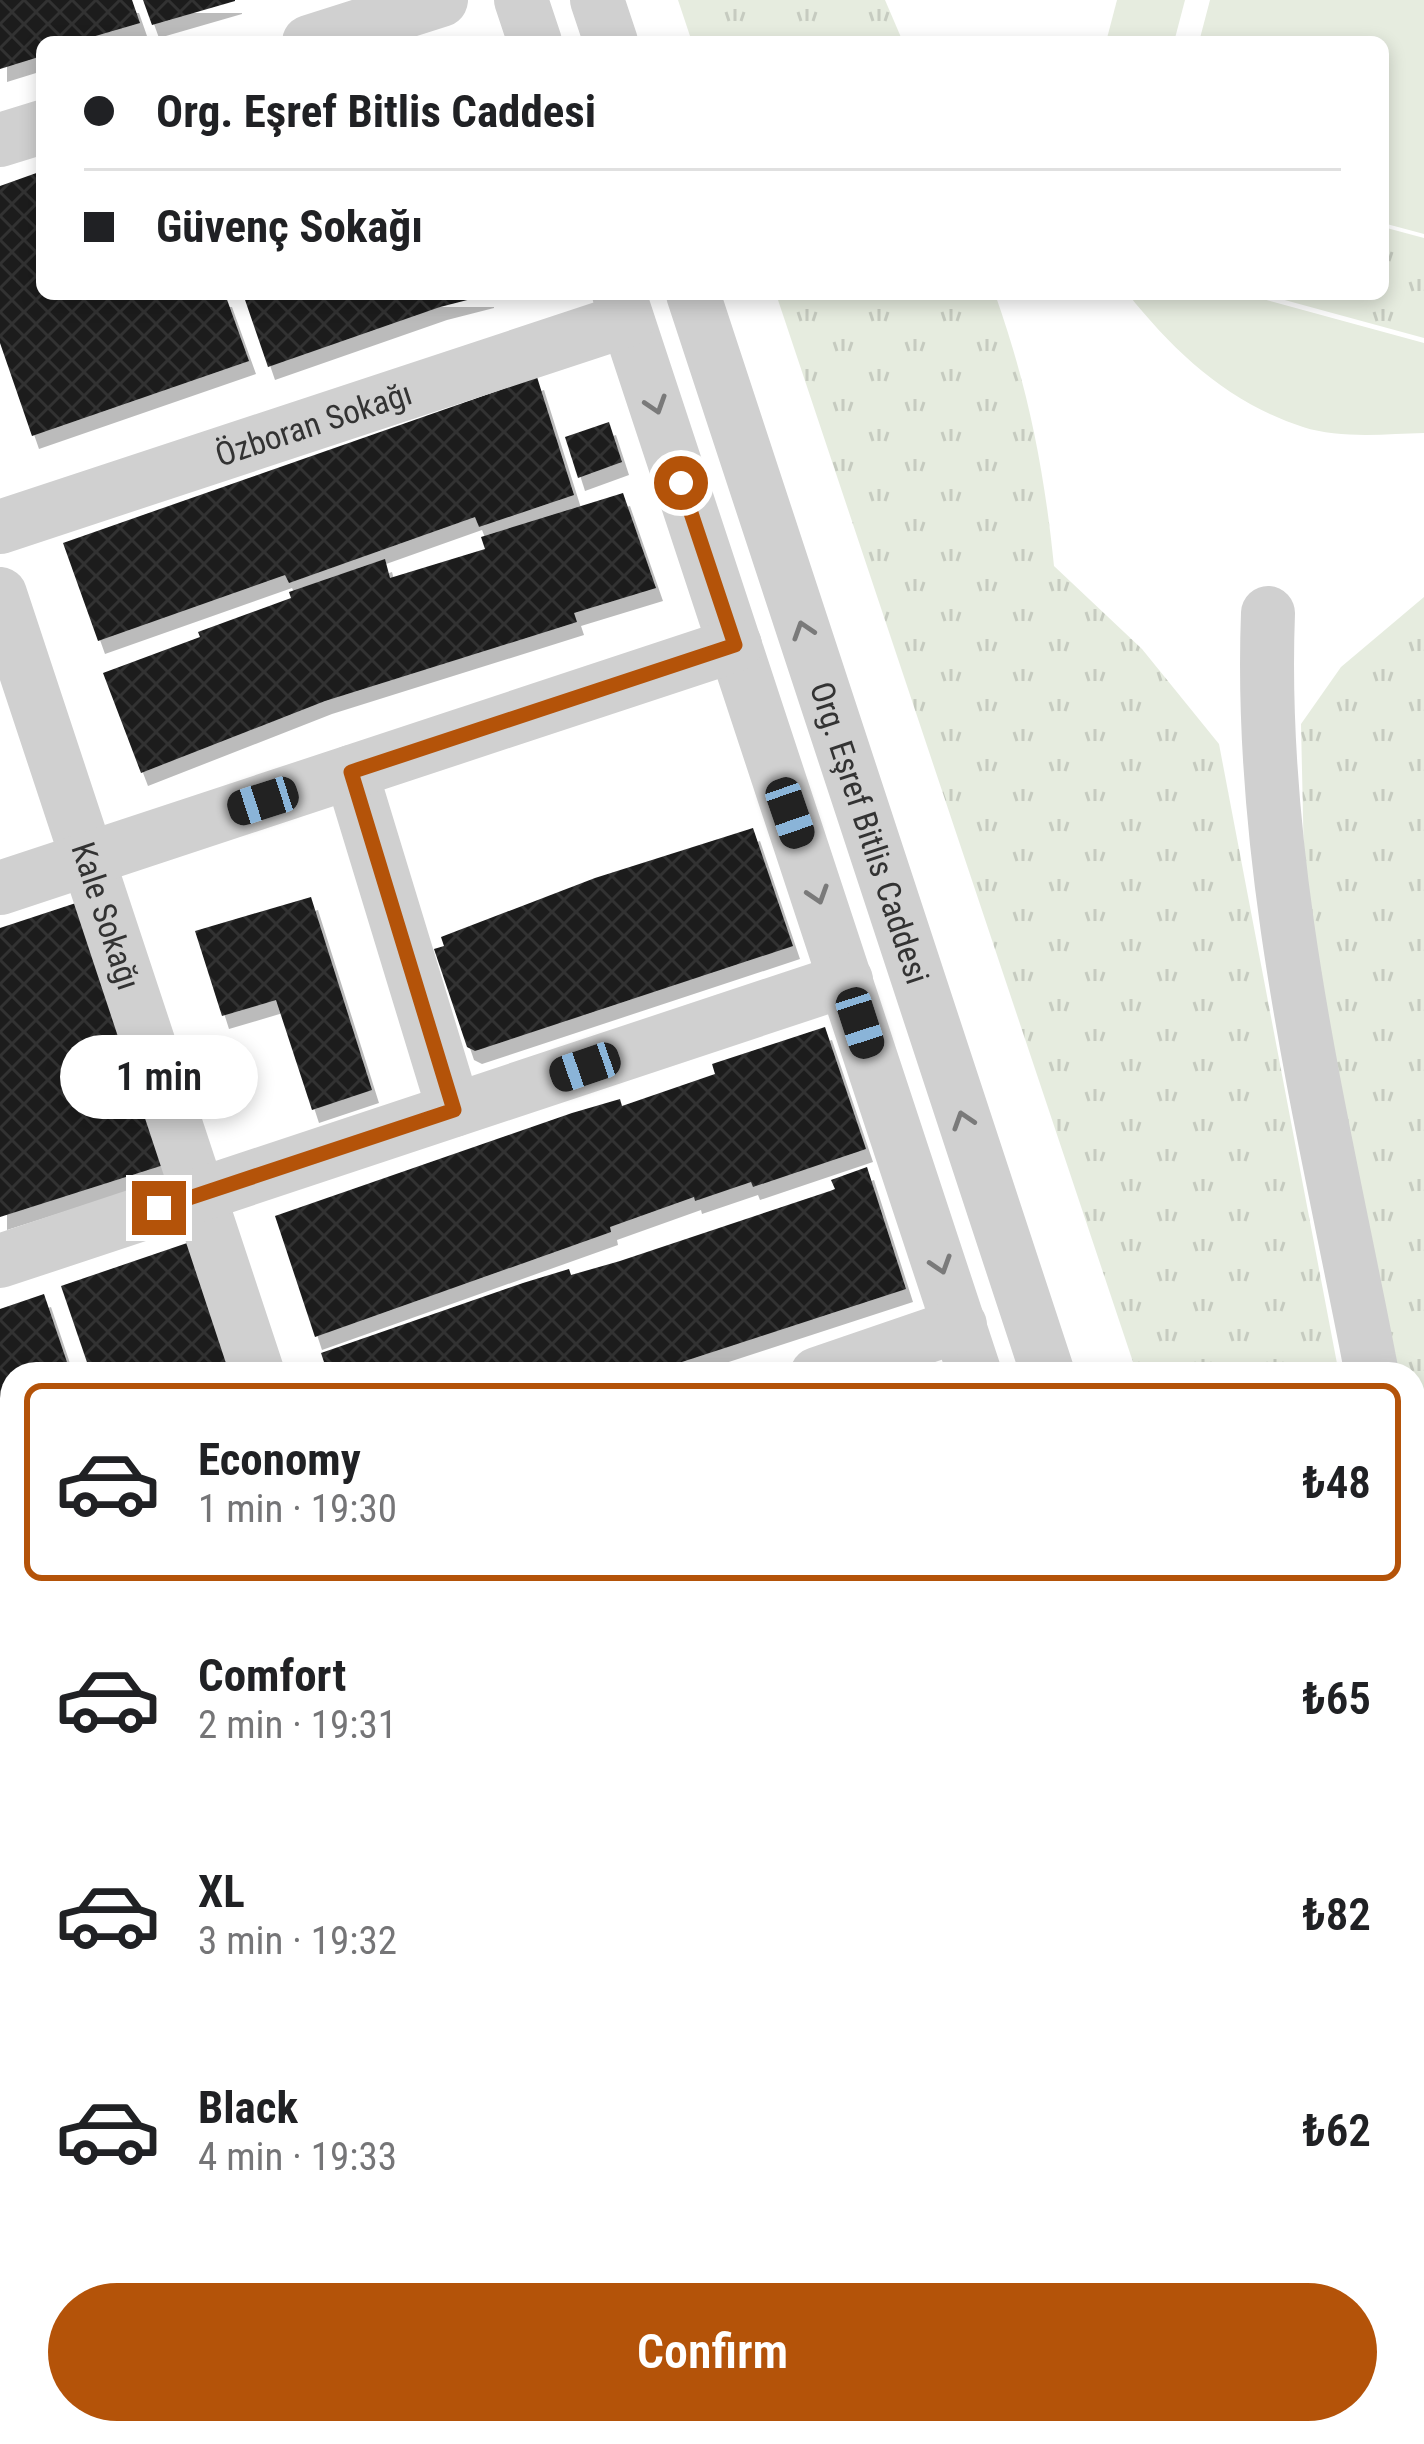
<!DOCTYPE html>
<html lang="en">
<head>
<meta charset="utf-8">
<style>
	:root { --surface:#fff; --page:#f6f6f6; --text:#202124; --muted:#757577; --line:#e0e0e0; --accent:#b45309 }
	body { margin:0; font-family:"Roboto Condensed",sans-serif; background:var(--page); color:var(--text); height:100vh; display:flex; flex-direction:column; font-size:45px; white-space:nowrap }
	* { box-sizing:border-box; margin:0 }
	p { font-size:39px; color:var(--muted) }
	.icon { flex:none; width:66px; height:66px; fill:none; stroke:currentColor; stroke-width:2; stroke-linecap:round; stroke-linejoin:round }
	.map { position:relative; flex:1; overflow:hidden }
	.panel { position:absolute; left:0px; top:1362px; width:1425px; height:1083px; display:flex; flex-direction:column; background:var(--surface); border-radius:36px 36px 0 0; box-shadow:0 6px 18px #0003 }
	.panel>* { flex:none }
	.hud { position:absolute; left:36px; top:36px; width:1353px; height:264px; border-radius:18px; box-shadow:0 6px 18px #0003; display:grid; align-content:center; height:264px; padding:0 48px; background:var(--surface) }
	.end { position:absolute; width:54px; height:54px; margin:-27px; border:15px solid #b45309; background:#fff; box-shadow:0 0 0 6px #fff }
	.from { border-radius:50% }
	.bubble { position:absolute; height:84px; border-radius:42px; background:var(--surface); box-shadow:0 6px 18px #0003; font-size:39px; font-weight:600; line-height:84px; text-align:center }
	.car { position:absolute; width:36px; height:72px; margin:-36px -18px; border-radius:15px; box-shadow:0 0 9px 3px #0007; background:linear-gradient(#222 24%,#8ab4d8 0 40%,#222 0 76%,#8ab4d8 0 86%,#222 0) }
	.hud b { display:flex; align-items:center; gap:42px; height:114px; font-size:45px }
	.hud b+b { border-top:3px solid var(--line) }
	.hud i { width:30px; height:30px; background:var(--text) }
	ul { padding:21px 0 0; list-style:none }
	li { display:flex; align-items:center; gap:36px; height:198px; margin:0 24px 18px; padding:0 24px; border:6px solid transparent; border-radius:18px }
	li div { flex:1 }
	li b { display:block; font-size:45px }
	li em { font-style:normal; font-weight:600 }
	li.active { border-color:var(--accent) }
	li>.icon { width:108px; height:108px; stroke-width:1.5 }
	.button { display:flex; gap:24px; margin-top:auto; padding:24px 48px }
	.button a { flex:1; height:138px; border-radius:72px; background:var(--accent); color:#fff; font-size:48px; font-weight:600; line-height:138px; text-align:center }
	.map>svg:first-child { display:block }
</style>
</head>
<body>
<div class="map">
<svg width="1424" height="2444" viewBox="0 0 1424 2444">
	<defs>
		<pattern id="grass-tufts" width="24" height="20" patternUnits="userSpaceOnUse" patternTransform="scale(3)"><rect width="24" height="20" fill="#e6ecdf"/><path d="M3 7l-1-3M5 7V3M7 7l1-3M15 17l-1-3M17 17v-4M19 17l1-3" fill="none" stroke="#c6cbc0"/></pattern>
		<pattern id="building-cross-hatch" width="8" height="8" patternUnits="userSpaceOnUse" patternTransform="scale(3)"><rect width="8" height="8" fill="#1a1a1a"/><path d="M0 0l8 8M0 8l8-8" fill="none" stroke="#333"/></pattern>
		<filter id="shadow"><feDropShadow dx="7" dy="13" stdDeviation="0" flood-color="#0004"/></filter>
	</defs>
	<rect width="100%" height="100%" fill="#fff"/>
	<g fill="url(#grass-tufts)">
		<path d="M678,0h207l18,42h-211z"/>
		<path d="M1383,227l41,11v100l-161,-44h120z"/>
		<path d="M776,294h219c33,93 49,174 59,272l88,83 77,95 120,630h-202z"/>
		<path d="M1424,597v894l-11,-42v-75h-17l-78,-399 -14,-113 -3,-138 40,-57z"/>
		<path d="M1413,1654l11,42v530l-11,-26z"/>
	</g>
	<g fill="#e6ecdf">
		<path d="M1117,0h68l-11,42h-68z"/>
		<path d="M1210,0h214v234l-41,-11v-181h-184z"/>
		<path d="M1128,294h116l180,49v90c-38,1 -84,6 -121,-6 -74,-24 -128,-74 -175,-133z"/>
	</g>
	<g fill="url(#building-cross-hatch)" filter="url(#shadow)">
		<path d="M0,0h132l8,23 -65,19h-33v14l-42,13z"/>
		<path d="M143,0h92v1l-83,24z"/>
		<path d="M42,171v123h183l24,67 -217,75 -32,-93v-157z"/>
		<path d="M243,294h244v1l-47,12 -172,60z"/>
		<path d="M537,377l37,118 -95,32 -4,-10 -186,66 -4,-8 -187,66 -35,-98z"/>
		<path d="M609,422l13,40 -44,16 -13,-41z"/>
		<path d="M623,493l33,95 -82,25 3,9 -252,79 -184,72 -38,-100 97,-36 -2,-5 93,-34 -2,-6 96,-33 5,19 95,-29 -4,-12z"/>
		<path d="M753,828l40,118 -318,105 -8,-4 -33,-98 10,-3 -3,-9 154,-59z"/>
		<path d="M311,897l61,193 -60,20 -36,-110 -54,16 -27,-85z"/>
		<path d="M82,901l88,262 -170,54v-289z"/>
		<path d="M825,1027l41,122 -113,38 -2,-5 -56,19 -1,-4 -84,30 1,5 -296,105 -40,-121 297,-103 48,-14 2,7 93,-32 -3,-10z"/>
		<path d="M867,1167l39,122 -261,85h-317l-7,-21 202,-70 46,-14 2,6 49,-14 210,-70 5,-2 -4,-9z"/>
		<path d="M193,1241l42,123 -28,10h-116l-30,-88z"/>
		<path d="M44,1294l27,80h-59v64l-12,3v-132z"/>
		<path d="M12,1456v138l-12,4v-138z"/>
		<path d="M12,1685v132l-12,4v-132z"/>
		<path d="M12,1834v122l-12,4v-122z"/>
		<path d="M12,2372v61h275l3,9 -290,2v-68z"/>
		<path d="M397,2433h187l4,11h-225z"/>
		<path d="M849,2433h161l13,11h-172l-7,-6z"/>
	</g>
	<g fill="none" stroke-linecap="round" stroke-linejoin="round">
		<g stroke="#d0d0d0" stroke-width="54">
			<path d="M521,0l14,42"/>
			<path d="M597,0l14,42"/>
			<path d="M309,42l132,-42"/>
			<path d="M0,140l42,-13"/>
			<path d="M619,294l356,1080"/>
			<path id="s1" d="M693,294l355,1080"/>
			<path id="s2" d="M0,527l627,-207"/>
			<path id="s3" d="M0,594l258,780"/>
			<path d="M1268,613c-10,257 56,511 104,761"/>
			<path d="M351,772l103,338"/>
			<path d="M0,888l735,-243"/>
			<path d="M0,1261l846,-281"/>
			<path d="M817,1374l143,-49"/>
			<path d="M1413,1525l11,37"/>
			<path d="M0,1653l12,-4"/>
			<path d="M0,1995l12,-4"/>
			<path d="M0,2186l12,36"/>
			<path d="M0,2344l12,-4"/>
			<path d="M1413,2355l11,15"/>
			<path d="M609,2433l4,11"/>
			<path d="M763,2433l14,11"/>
			<path d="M1356,2433l8,11"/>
		</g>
	</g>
	<defs><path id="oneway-chevron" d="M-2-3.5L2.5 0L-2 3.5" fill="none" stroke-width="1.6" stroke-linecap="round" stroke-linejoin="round" transform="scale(3)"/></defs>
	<g stroke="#7a7a7a">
		<use href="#oneway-chevron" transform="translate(656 405) rotate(72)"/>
		<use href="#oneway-chevron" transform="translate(803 630) rotate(-108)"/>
		<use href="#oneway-chevron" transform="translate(818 895) rotate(72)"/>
		<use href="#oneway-chevron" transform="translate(963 1120) rotate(-108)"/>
		<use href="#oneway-chevron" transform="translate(941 1265) rotate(72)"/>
	</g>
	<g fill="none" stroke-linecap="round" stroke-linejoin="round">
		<path stroke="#b45309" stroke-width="15" d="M159,1208l295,-98 -103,-338 384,-127 -54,-162"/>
	</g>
	<g text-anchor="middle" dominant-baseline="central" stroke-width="12" stroke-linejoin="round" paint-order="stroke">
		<g font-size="33" fill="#333" stroke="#fff">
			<text stroke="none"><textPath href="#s2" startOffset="330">Özboran Sokağı</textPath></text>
			<text stroke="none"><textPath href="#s1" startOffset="567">Org. Eşref Bitlis Caddesi</textPath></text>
			<text stroke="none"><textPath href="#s3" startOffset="339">Kale Sokağı</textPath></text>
		</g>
	</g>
</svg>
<i class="end from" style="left:681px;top:483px"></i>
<i class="end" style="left:159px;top:1208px"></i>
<div class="bubble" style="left:60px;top:1035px;width:198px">1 min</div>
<i class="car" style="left:263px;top:801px;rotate:252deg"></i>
<i class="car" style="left:790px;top:813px;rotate:161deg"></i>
<i class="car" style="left:860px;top:1023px;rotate:162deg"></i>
<i class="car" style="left:585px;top:1067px;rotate:251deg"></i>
<div class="hud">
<b><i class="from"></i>Org. Eşref Bitlis Caddesi</b>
<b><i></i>Güvenç Sokağı</b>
</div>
<section class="panel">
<ul>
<li class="active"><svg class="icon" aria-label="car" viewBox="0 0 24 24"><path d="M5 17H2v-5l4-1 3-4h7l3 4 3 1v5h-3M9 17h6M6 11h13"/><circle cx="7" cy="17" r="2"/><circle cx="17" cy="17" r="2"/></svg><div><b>Economy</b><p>1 min · 19:30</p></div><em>₺48</em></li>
<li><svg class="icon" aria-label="car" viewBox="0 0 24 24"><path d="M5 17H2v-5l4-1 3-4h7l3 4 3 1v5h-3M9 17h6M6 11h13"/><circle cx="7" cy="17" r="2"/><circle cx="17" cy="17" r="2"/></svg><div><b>Comfort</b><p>2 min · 19:31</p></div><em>₺65</em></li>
<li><svg class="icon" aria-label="car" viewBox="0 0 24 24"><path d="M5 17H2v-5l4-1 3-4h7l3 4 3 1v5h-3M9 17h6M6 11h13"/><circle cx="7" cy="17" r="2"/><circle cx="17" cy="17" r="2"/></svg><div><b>XL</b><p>3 min · 19:32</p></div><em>₺82</em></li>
<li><svg class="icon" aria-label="car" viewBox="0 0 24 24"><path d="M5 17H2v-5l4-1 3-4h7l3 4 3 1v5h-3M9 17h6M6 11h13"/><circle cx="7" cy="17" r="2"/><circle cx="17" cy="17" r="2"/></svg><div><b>Black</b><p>4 min · 19:33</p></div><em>₺62</em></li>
</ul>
<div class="button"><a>Confirm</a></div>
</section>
</div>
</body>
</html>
